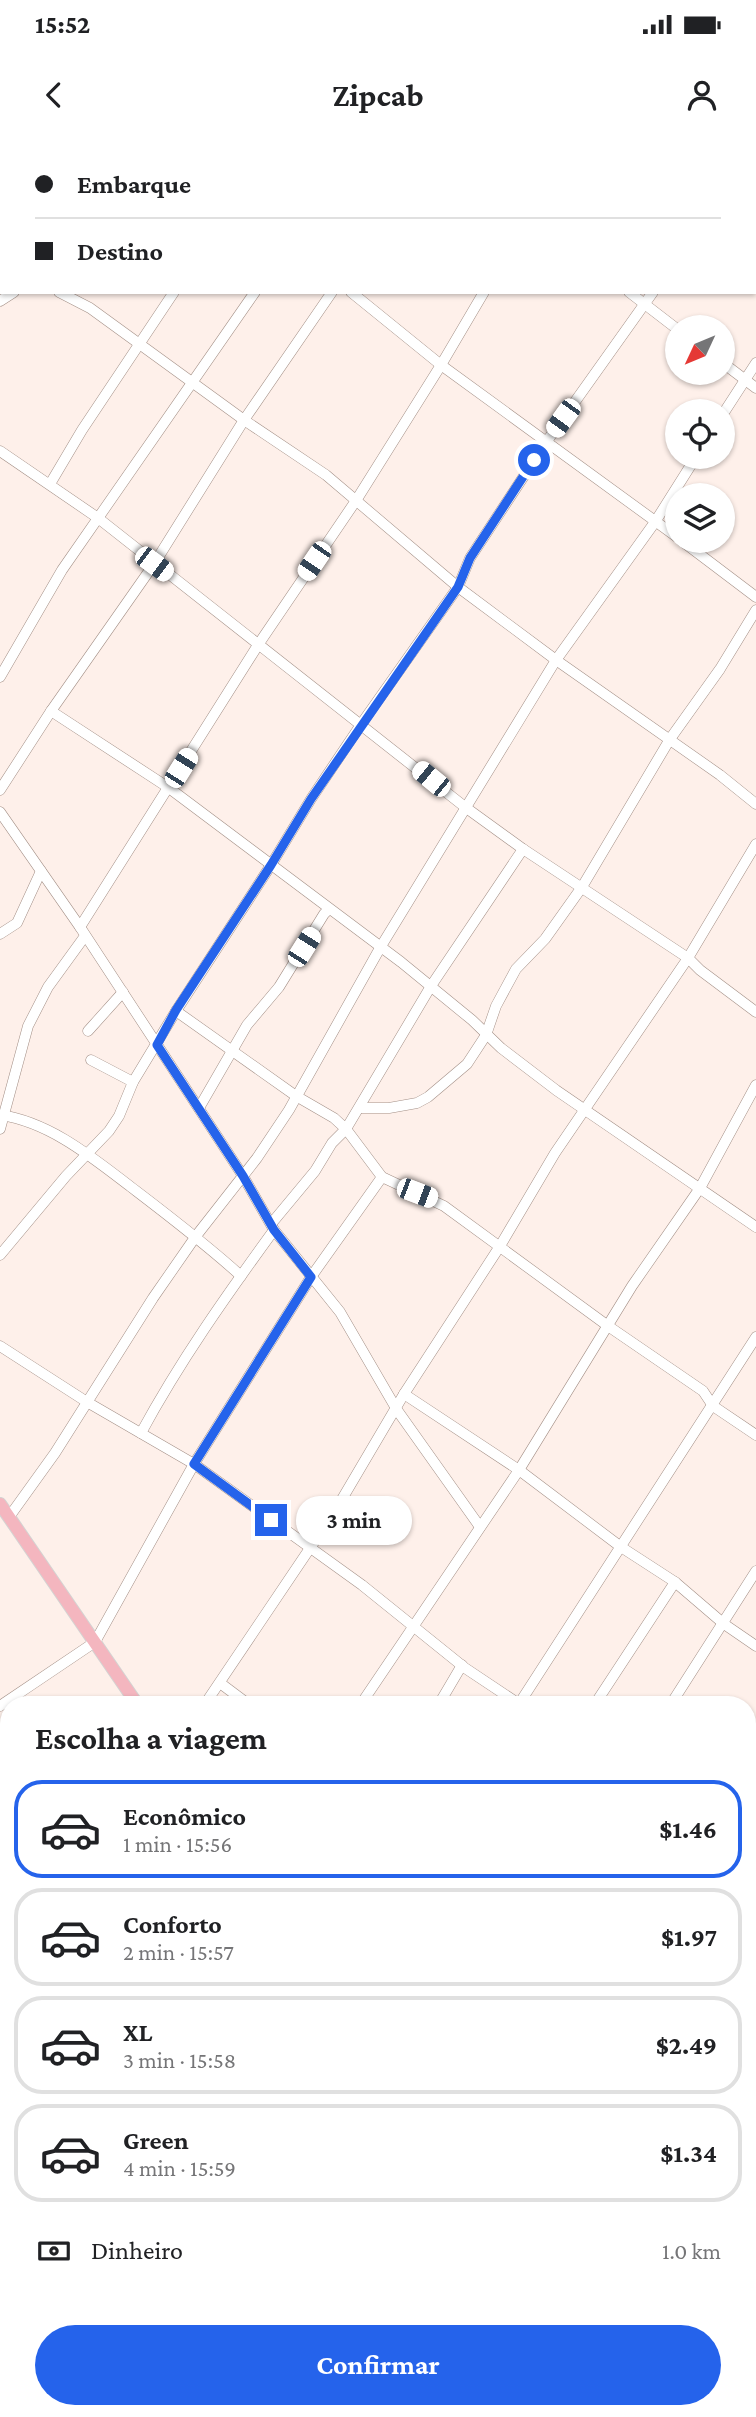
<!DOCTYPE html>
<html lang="pt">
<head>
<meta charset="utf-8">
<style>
	:root { --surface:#fff; --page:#f2f2f2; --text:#202124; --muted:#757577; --line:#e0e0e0; --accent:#2563eb }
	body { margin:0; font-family:"Crimson Pro",serif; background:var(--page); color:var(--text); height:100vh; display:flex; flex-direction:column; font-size:26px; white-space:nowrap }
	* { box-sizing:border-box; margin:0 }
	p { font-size:23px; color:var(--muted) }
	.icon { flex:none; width:38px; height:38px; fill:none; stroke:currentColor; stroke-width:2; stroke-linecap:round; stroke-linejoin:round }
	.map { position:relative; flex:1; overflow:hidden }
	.drawer { position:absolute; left:0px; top:1556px; width:756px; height:723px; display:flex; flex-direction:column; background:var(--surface); border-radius:28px 28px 0 0; box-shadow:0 2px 5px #0004 }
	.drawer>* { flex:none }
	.top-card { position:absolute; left:0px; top:0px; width:756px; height:154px; box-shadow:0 2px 5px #0004; display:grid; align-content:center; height:154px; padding:0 35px; background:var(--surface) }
	.needle { width:46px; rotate:226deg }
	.tools { position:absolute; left:665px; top:175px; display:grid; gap:14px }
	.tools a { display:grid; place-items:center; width:70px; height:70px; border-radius:50%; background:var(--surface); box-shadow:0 2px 5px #0004; font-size:35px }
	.end { position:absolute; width:32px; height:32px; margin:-16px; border:9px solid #2563eb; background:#fff; box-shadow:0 0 0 4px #fff }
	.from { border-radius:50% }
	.bubble { position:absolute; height:49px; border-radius:24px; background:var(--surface); box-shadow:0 2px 5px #0004; font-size:23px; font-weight:700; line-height:49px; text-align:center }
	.car { position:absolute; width:21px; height:42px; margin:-21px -10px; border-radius:9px; box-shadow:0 0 5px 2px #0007; background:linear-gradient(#fff 24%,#345 0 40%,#fff 0 76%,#345 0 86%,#fff 0) }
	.top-card b { display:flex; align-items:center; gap:24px; height:66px; font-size:26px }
	.top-card b+b { border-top:2px solid var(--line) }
	.top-card i { width:18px; height:18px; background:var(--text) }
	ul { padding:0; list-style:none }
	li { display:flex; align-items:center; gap:21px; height:98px; margin:0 14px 10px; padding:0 21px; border:4px solid var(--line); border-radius:28px }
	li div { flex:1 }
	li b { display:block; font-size:26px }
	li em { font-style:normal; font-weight:700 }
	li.active { border-color:var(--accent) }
	li>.icon { width:63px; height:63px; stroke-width:1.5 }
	h2 { padding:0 35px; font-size:32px; line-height:84px }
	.pay { display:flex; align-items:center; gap:18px; height:77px; padding:0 35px; font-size:26px }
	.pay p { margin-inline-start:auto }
	.primary-button { display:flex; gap:14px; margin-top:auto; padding:14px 35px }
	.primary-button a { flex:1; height:80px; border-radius:42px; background:var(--accent); color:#fff; font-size:28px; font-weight:700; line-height:80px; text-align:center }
	.status { display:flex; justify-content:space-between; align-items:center; height:49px; padding:0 35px; background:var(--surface); direction:ltr }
	.status svg { height:19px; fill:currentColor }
	header { display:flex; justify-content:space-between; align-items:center; height:91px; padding:0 35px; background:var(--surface); font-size:32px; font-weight:700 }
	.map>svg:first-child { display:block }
</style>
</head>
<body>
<div class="status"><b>15:52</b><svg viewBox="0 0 49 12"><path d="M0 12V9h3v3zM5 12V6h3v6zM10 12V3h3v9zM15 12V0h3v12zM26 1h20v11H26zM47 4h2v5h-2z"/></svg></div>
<header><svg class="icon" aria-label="back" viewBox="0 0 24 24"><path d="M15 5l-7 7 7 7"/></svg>Zipcab<svg class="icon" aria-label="person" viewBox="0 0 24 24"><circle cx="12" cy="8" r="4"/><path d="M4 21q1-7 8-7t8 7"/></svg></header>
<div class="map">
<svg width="756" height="2277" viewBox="0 0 756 2277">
	<rect width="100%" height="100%" fill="#fef0ea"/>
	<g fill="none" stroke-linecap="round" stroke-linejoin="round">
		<g stroke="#a38f86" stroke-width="11">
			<g id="minor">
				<path d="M154,0l2,2"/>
				<path d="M425,0l2,2"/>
				<path d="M197,2l1,-2"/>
				<path d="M273,2l1,-2"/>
				<path d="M345,2l1,-2"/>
				<path d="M584,2l1,-2"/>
				<path d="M751,2l2,-2"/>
				<path d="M0,48l2,2"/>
				<path d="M59,152l31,16 154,112 82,55 132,112 98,73 164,115 36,29"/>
				<path d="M351,152l90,73 236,172"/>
				<path d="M629,152l48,37"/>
				<path d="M0,161l14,-9"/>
				<path d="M723,223l33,25"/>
				<path d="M723,274l33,-51"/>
				<path d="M0,311l98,67 367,289 58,42 165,109 12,12 56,42"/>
				<path d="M50,344l32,-54 92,-138"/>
				<path d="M682,401l74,56"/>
				<path d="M0,537l62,-107 193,-278"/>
				<path d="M51,571l118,77 232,174 71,58 29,28 55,42 200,137"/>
				<path d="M0,650l51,-79 103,-147 90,-144 88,-128"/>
				<path d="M0,672l80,115 163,249 31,54 66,82 57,98 83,117"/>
				<path d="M80,787l178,-282 99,-146 84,-134 43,-73"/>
				<path d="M0,794l17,-11 24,-52"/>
				<path d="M176,871l120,85 38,22 12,11 36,48 62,29 164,120 95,65 10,15 43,29"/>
				<path d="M88,891l35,-39"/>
				<path d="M91,920l42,22"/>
				<path d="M199,968l48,-83 32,-38 45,-73 5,-5"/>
				<path d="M360,968h29l28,-5 11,-6 39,-33 19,-29 10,-29 20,-37 29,-30 37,-52 88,-148 50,-70 36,-59"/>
				<path d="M0,975c50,7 93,43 131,72 38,29 75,57 110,89"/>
				<path d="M0,989l28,-103 20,-39 37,-51"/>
				<path d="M271,1084l44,-53 17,-28 14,-14 85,-143 92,-137"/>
				<path d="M0,1115l66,-79 43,-45 10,-15 14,-34 43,-71 95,-146 40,-66 51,-76 96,-136 12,-29 77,-117 106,-149"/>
				<path d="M0,1206l87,56 107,62 168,121 103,83 54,36"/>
				<path d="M404,1254l115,76 102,77 54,35 49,42 32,22"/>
				<path d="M141,1293c39,-72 85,-137 133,-203"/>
				<path d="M9,1377l46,-64 98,-155 43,-62 61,-78 32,-48 91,-162 176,-288 99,-138 41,-65"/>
				<path d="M220,1543l28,21"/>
				<path d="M205,1564l130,-193 69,-117 96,-148 55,-93 133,-195 68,-114"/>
				<path d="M361,1564l158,-234 113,-184 68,-98 56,-103"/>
				<path d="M439,1564l23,-39"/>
				<path d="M519,1564l237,-367"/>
				<path d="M595,1564l80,-122"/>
				<path d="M671,1564l85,-133"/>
				<path d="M0,1566l95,-64 99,-178 117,-187 71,-100"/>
				<path d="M747,1638l9,-13"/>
				<path d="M0,1674l9,-6"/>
				<path d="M747,1731l9,5"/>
				<path d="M0,1784l9,11"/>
				<path d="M747,1879l9,-14"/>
				<path d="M0,1920l9,-5"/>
				<path d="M747,1924l9,6"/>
				<path d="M0,1960l9,14"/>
				<path d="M0,2000l9,-4"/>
				<path d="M0,2060h9"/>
				<path d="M747,2124l9,-14"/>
				<path d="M747,2132l9,7"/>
				<path d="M0,2219l9,9"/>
				<path d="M747,2222l9,-11"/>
				<path d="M220,2270l4,7"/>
				<path d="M325,2270l5,7"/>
				<path d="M490,2270l5,7"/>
				<path d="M633,2275l4,-5"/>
				<path d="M19,2277l13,-5 13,5"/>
				<path d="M241,2277l8,-7"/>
				<path d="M357,2277l11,-7"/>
				<path d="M509,2277l11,-7"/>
				<path d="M707,2277l6,-7"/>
			</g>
		</g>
		<g stroke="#d4d3d2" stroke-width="14">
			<g id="major">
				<path d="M0,1364l137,200"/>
				<path d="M621,2270l5,7"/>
			</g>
		</g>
		<use href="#minor" stroke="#fff" stroke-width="10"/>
		<use href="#major" stroke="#f4b6bf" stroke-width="12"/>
	</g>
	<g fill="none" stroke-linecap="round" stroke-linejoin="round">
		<path stroke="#2563eb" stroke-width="9" d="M271,1380l-77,-56 117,-187 -37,-47 -31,-54 -86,-131 19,-35 95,-145 40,-66 147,-212 12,-29 64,-98"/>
	</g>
</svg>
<div class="tools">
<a><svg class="needle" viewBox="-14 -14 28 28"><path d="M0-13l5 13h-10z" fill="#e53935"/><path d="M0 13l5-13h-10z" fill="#757577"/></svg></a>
<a><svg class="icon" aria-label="locate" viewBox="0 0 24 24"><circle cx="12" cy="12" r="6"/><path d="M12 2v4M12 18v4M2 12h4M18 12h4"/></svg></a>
<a><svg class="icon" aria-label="layers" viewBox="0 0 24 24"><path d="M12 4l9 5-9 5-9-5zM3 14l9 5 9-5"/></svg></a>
</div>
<i class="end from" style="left:534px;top:320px"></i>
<i class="end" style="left:271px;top:1380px"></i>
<div class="bubble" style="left:296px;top:1356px;width:116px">3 min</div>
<i class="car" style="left:563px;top:278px;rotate:216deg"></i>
<i class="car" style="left:314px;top:421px;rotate:214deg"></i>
<i class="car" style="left:154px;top:424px;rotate:127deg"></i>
<i class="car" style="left:181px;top:628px;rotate:32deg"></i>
<i class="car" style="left:431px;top:639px;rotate:309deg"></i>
<i class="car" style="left:304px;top:807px;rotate:32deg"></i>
<i class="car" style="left:417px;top:1053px;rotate:111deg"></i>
<div class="top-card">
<b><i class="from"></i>Embarque</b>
<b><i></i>Destino</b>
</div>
<section class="drawer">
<h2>Escolha a viagem</h2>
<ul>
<li class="active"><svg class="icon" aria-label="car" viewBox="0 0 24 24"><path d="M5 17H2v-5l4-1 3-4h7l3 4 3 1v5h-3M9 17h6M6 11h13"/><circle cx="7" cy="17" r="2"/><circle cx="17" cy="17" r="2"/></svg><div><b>Econômico</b><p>1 min · 15:56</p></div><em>$1.46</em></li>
<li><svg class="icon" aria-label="car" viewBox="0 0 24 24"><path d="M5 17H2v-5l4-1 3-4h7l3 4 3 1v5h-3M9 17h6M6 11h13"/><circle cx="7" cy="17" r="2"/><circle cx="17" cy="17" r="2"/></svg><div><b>Conforto</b><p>2 min · 15:57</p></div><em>$1.97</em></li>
<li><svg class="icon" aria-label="car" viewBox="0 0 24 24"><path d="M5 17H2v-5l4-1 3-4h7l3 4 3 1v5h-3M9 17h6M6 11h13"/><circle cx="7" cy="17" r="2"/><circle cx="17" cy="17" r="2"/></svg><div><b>XL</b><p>3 min · 15:58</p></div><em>$2.49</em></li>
<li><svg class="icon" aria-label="car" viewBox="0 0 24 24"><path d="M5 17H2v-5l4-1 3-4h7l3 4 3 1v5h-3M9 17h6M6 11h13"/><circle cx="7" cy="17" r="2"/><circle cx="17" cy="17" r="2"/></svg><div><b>Green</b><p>4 min · 15:59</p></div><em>$1.34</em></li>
</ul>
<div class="pay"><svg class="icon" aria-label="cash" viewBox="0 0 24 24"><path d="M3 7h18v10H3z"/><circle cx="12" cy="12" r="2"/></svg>Dinheiro<p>1.0 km</p></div>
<div class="primary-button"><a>Confirmar</a></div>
</section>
</div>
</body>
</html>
